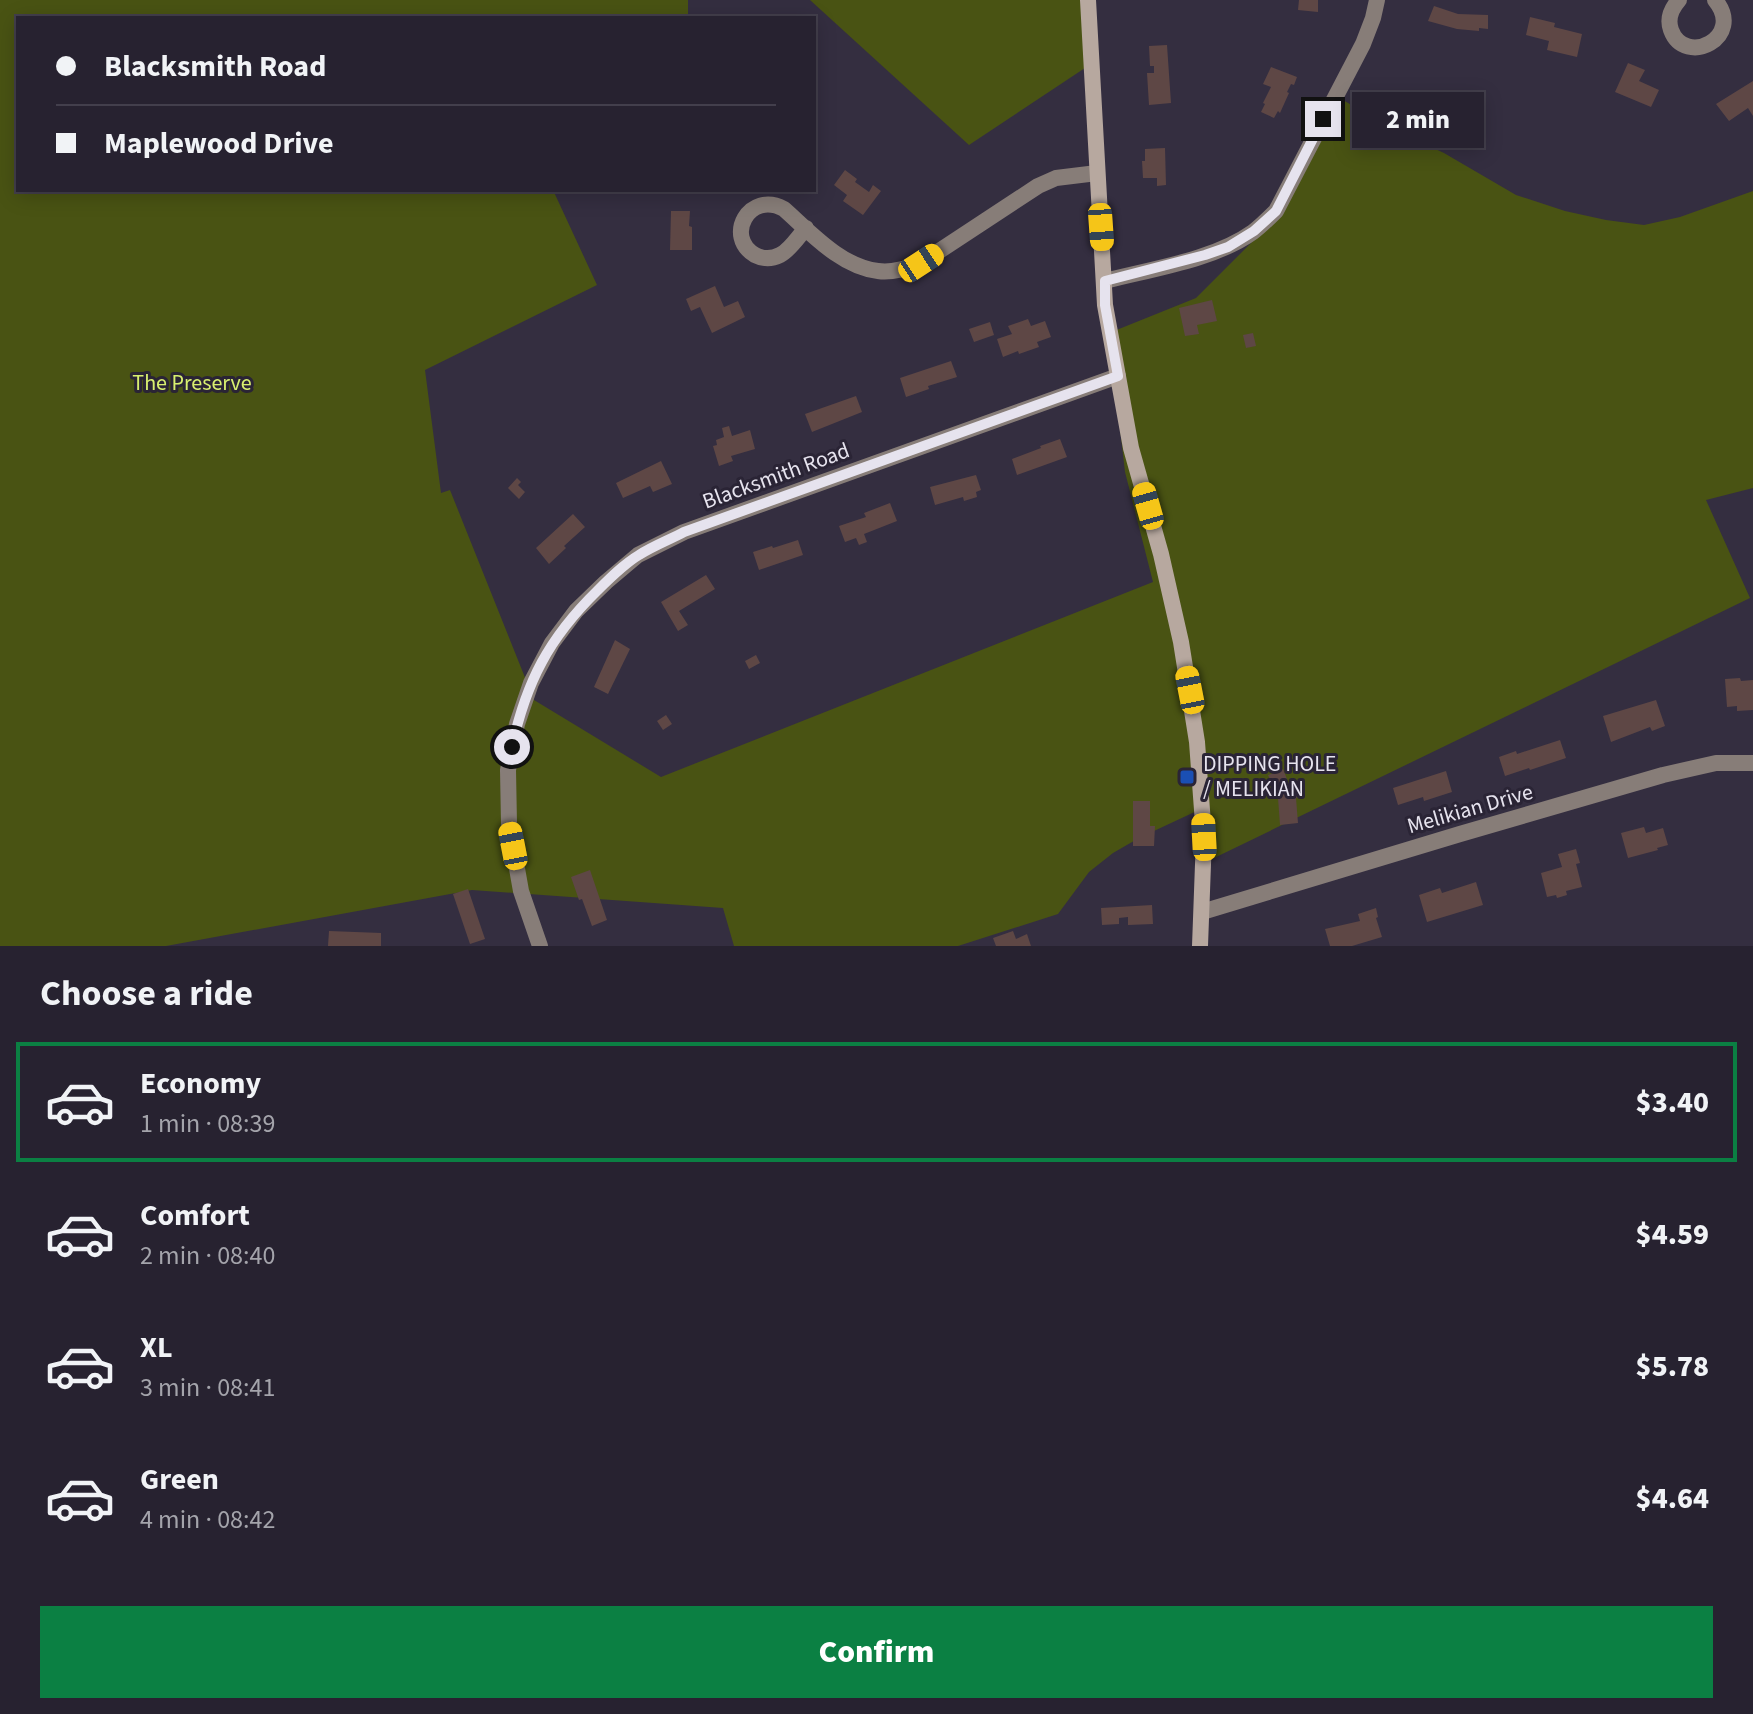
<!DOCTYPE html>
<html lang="en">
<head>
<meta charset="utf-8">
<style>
	:root { --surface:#272230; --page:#332f3c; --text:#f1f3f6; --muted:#a4a4ab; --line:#433f4c; --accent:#0b8043 }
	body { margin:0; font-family:"Source Sans 3",sans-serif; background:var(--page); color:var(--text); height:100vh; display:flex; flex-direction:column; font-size:30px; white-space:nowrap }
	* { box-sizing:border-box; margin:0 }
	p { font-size:26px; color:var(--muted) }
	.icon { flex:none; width:44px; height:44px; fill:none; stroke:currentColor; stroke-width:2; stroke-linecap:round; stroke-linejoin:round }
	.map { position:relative; height:946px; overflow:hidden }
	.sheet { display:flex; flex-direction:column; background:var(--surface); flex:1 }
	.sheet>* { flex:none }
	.hud { position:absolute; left:16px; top:16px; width:800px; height:176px; border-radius:0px; box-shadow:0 4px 20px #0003,0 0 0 2px var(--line); display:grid; align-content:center; height:176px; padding:0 40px; background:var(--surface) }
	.end { position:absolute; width:36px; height:36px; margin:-18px; border:10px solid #e6e3ee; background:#111; box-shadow:0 0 0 4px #111 }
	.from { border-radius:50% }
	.bubble { position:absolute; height:56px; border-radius:0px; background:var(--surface); box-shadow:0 4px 20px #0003,0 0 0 2px var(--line); font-size:26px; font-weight:800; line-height:56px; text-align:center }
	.car { position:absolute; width:24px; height:48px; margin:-24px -12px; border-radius:10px; box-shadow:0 0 6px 2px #0007; background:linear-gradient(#f5c518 24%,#345 0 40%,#f5c518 0 76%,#345 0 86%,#f5c518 0) }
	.hud b { display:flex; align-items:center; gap:28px; height:76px; font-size:30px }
	.hud b+b { border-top:2px solid var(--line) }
	.hud i { width:20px; height:20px; background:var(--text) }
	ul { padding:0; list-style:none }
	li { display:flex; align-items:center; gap:24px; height:120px; margin:0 16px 12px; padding:0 24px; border:4px solid transparent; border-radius:0px }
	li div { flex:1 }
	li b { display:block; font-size:30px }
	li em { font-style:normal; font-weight:800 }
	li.active { border-color:var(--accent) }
	li>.icon { width:72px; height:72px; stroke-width:1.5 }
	h2 { padding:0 40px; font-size:36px; line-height:96px }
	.primary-button { display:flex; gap:16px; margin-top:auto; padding:16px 40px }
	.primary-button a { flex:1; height:92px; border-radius:0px; background:var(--accent); color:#fff; font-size:32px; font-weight:800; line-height:92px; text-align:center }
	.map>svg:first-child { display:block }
</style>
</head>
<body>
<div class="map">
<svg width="1753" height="946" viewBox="0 0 1753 946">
	<rect width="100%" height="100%" fill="#342e40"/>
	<g fill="#495313">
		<path d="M0,0h688v18h-670v172h535l44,95 -172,85 16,123 9,-3 84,210 127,77 492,-195 -28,-110 -16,-139 87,-35 66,-66 76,-135 52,31 54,25 72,42 49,16 41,9 38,5 36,-8 73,-26v297l-47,12 44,98 -538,261 -11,-50 -62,29 -26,15 -24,19 -31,42 -100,32h-224l-11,-38 -251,-18 -306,56h-166z"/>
		<path d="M810,0h275l3,66 -119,79z"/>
	</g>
	<g fill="#5e4745">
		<path d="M1299,0h19v12l-20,-2z"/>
		<path d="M1434,6l24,8 30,1v14l-9,-1v3l-22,-2 -29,-8z"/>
		<path d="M1530,17l25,6 -1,4 28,7 -5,23 -30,-7 2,-9 -23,-6z"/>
		<path d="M1167,45l4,58 -22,2 -2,-32h7v-7h-4l-1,-20z"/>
		<path d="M1628,63l17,7 -6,11 20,9 -8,17 -36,-15z"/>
		<path d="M1271,67l26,10 -3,8 -3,-1 -4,8 2,1 -9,20 -2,-2 -4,7 -13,-6 4,-8 -2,-1 8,-16 -8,-3z"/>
		<path d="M1753,81v35l-5,-8 -19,13 -13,-17z"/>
		<path d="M1165,148l1,37 -9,1v-8h-14l-1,-17h3v-12z"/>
		<path d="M845,170l12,9 -2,3 14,10 4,-7 8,6 -18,24 -20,-14 4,-6 -13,-10z"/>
		<path d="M671,211h19l-1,15 3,1v23h-22z"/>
		<path d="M715,286l9,21 14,-6 7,16 -33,16 -12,-26 -9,4 -5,-12z"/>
		<path d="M1212,300l5,21 -20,4 2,9 -14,2 -6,-28z"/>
		<path d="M1028,319l3,7 14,-5 6,16 -14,5 2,5 -20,7 -1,-3 -15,6 -6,-18 15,-5 -4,-8z"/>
		<path d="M990,322l4,13 -20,7 -5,-13z"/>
		<path d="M1253,333l3,13 -10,2 -3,-13z"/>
		<path d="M951,361l6,16 -29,9 1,3 -23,8 -6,-19z"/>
		<path d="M856,396l6,16 -50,20 -7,-18z"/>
		<path d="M729,426l3,10 18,-6 5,19 -24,7 2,5 -14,5 -6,-20 4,-1 -1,-5 8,-3 -2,-9z"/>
		<path d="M1060,439l7,18 -50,18 -5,-16 29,-11 -1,-2z"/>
		<path d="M661,461l11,23 -19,8 -3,-6 -27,12 -7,-15z"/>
		<path d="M976,475l5,15 -5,2 1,5 -13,4 -1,-4 -28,8 -5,-18z"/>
		<path d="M517,478l4,4 -3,3 7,7 -6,7 -11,-11z"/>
		<path d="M890,503l7,18 -33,13 3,8 -8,3 -3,-7 -11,4 -6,-16 27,-9 -2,-4z"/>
		<path d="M573,514l12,13 -21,19 2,2 -17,16 -13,-16z"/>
		<path d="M798,540l5,15 -44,15 -6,-18 19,-6 1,2z"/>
		<path d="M706,575l9,14 -36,22 9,14 -10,6 -17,-29z"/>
		<path d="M615,640l15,9 -22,45 -14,-7z"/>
		<path d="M756,655l4,8 -11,6 -4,-8z"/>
		<path d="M1740,678l1,3 12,-1v30l-16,1v-5l-10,1 -2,-28z"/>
		<path d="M1656,700l9,26 -13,5 -2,-4 -39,15 -8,-26z"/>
		<path d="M666,715l6,9 -9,6 -6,-9z"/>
		<path d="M1560,740l6,18 -36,12 -1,-2 -24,8 -6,-19 17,-6 1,3z"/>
		<path d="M1283,769l6,15 9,-4 7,15 -9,3 2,25 -18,2 -2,-27 -10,-23z"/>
		<path d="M1446,771l6,21 -28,9 -1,-4 -25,8 -5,-17z"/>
		<path d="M1133,801h17v25h5l-1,20h-21z"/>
		<path d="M1644,827l2,6 17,-5 5,17 -11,3 1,2 -30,8 -7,-25z"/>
		<path d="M1576,849l4,14 -4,1 6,23 -16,4 1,4 -10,3 -1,-3 -9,2 -6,-24 21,-6 -4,-13z"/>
		<path d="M590,870l17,50 -15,6 -10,-27 -3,1 -8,-23z"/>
		<path d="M1476,882l7,23 -56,17 -8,-27 21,-7 2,5z"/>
		<path d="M468,889l17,50 -15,5 -17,-50z"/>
		<path d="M1152,905l1,19 -25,1v-8l-9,1v6l-17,1 -1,-17z"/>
		<path d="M1376,908l2,9 -2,1 6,19 -30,9h-22l-5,-17 35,-8 -2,-7z"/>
		<path d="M329,931l52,2v13h-53z"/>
		<path d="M1013,931l3,8 11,-5 4,12h-35l-3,-8z"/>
	</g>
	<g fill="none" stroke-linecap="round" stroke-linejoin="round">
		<g stroke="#877d78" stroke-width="16">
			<path d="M1679,0c-8,9 -12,19 -8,30 14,38 75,7 44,-30"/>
			<path d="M806,228c-8,9 -16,22 -26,27 -8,4 -17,4 -25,0 -31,-18 -6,-65 29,-46 26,23 57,58 94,62 15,2 29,-3 43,-8l117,-77 18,-8 41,-5"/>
			<path d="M1105,281c46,-12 109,-21 148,-49 8,-6 16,-14 23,-21l87,-167 10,-26 4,-18"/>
			<path d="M1202,912l258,-78 203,-59 53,-12h37"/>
			<path d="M540,946l-19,-55 -12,-67 -1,-54 9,-46 14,-41 21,-40 24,-32 30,-29 32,-27 46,-23 434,-156"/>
		</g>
		<path stroke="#b7a89f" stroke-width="16" d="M1088,0l17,305 26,143 30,106 20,88 16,100 7,95 -4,109"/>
	</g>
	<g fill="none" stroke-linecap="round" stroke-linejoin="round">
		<path stroke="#e6e3ee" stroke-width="10" d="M512,747c14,-65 37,-109 85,-156 13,-13 27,-27 42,-36 14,-9 30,-15 45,-23l434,-156 -13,-71v-24l100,-26 23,-8 26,-16 22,-20 47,-92"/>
	</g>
	<rect fill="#1a4fb4" stroke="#2a2435" stroke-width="3" x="1179" y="769" width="16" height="16" rx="4"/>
	<g text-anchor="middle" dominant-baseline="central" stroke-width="6" stroke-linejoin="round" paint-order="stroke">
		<g font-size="22" fill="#d8ef6f" stroke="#2a2435">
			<text x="192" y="383">The Preserve</text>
		</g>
		<g font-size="22" fill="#e6e3ee" stroke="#2a2435">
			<text transform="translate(776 476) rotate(-20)">Blacksmith Road</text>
			<text transform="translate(1470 809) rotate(-16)">Melikian Drive</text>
		</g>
		<g font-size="22" fill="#e6e3ee" stroke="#2a2435" text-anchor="start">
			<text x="1203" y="764">DIPPING HOLE<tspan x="1203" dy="25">/ MELIKIAN</tspan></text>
		</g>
	</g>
</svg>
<i class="end from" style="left:512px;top:747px"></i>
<i class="end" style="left:1323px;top:119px"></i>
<div class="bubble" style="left:1352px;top:92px;width:132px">2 min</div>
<i class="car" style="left:1101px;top:227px;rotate:176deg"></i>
<i class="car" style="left:921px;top:263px;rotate:57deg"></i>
<i class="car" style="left:1148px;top:506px;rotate:344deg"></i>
<i class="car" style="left:1190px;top:690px;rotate:349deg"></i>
<i class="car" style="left:1204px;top:837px;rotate:357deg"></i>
<i class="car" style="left:513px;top:846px;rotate:349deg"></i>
<div class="hud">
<b><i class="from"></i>Blacksmith Road</b>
<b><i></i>Maplewood Drive</b>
</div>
</div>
<section class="sheet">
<h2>Choose a ride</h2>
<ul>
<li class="active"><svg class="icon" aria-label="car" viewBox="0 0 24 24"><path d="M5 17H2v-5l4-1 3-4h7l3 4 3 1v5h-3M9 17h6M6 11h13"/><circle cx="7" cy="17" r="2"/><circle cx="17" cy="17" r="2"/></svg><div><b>Economy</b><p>1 min · 08:39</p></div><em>$3.40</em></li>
<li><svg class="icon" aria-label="car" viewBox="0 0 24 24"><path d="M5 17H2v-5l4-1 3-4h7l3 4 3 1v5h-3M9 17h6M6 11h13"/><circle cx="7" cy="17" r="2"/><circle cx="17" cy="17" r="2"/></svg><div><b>Comfort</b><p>2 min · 08:40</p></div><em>$4.59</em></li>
<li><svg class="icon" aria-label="car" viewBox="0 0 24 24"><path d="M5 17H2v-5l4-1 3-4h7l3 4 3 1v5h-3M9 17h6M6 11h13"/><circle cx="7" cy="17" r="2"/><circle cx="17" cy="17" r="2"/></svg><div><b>XL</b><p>3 min · 08:41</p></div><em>$5.78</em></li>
<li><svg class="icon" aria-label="car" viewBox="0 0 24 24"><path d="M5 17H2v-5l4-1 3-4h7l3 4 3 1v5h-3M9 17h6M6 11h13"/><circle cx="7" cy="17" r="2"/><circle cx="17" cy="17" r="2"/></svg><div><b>Green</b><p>4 min · 08:42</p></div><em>$4.64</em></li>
</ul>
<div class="primary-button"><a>Confirm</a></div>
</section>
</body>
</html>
